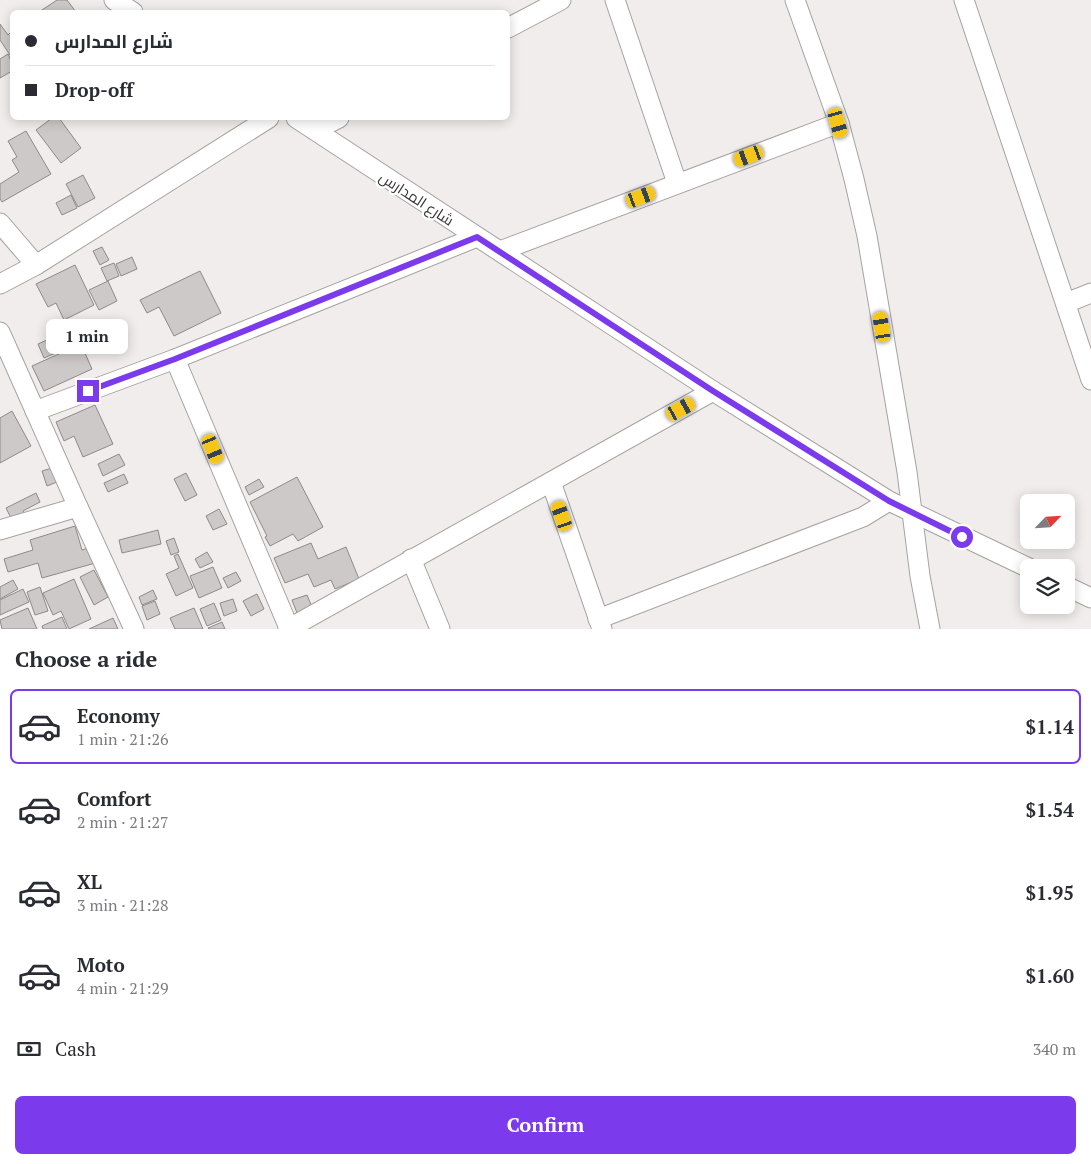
<!DOCTYPE html>
<html lang="en">
<head>
<meta charset="utf-8">
<style>
	:root { --surface:#fff; --page:#f2f2f3; --text:#2b2b33; --muted:#7c7c81; --line:#e1e1e2; --accent:#7c3aed }
	body { margin:0; font-family:"PT Serif",Cairo,serif; background:var(--page); color:var(--text); height:100vh; display:flex; flex-direction:column; font-size:19px; white-space:nowrap }
	* { box-sizing:border-box; margin:0 }
	p { font-size:16px; color:var(--muted) }
	.icon { flex:none; width:28px; height:28px; fill:none; stroke:currentColor; stroke-width:2; stroke-linecap:round; stroke-linejoin:round }
	.map { position:relative; height:629px; overflow:hidden }
	.drawer { display:flex; flex-direction:column; background:var(--surface); flex:1 }
	.drawer>* { flex:none }
	.hud { position:absolute; left:10px; top:10px; width:500px; height:110px; border-radius:8px; box-shadow:0 2px 12px #0003; display:grid; align-content:center; height:110px; padding:0 15px; background:var(--surface) }
	.needle { width:32px; rotate:65deg }
	.fabs { position:absolute; left:1020px; top:494px; display:grid; gap:10px }
	.fabs a { display:grid; place-items:center; width:55px; height:55px; border-radius:8px; background:var(--surface); box-shadow:0 2px 12px #0003; font-size:25px }
	.end { position:absolute; width:22px; height:22px; margin:-11px; border:6px solid #7c3aed; background:#fff; box-shadow:0 0 0 2px #fff }
	.from { border-radius:50% }
	.bubble { position:absolute; height:35px; border-radius:8px; background:var(--surface); box-shadow:0 2px 12px #0003; font-size:16px; font-weight:700; line-height:35px; text-align:center }
	.car { position:absolute; width:15px; height:30px; margin:-15px -8px; border-radius:6px; box-shadow:0 0 4px 1px #0007; background:linear-gradient(#f5c518 24%,#345 0 40%,#f5c518 0 76%,#345 0 86%,#f5c518 0) }
	.hud b { display:flex; align-items:center; gap:18px; height:48px; font-size:19px }
	.hud b+b { border-top:1px solid var(--line) }
	.hud i { width:12px; height:12px; background:var(--text) }
	ul { padding:0; list-style:none }
	li { display:flex; align-items:center; gap:15px; height:75px; margin:0 10px 8px; padding:0 5px; border:2px solid transparent; border-radius:8px }
	li div { flex:1 }
	li b { display:block; font-size:19px }
	li em { font-style:normal; font-weight:700 }
	li.current { border-color:var(--accent) }
	li>.icon { width:45px; height:45px; stroke-width:1.5 }
	h2 { padding:0 15px; font-size:22px; line-height:60px }
	.pay { display:flex; align-items:center; gap:12px; height:55px; padding:0 15px; font-size:19px }
	.pay p { margin-inline-start:auto }
	.primary-button { display:flex; gap:10px; margin-top:auto; padding:10px 15px }
	.primary-button a { flex:1; height:58px; border-radius:8px; background:var(--accent); color:#fff; font-size:20px; font-weight:700; line-height:58px; text-align:center }
	.map>svg:first-child { display:block }
</style>
</head>
<body>
<div class="map">
<svg width="1091" height="629" viewBox="0 0 1091 629">
	<rect width="100%" height="100%" fill="#f2eded"/>
	<g fill="#cdc9c8" stroke="#8d8a88">
		<path d="M57,0h10l9,12h-37z"/>
		<path d="M0,24l8,11 4,-4v27l-12,-18z"/>
		<path d="M8,54l4,9v8l-12,7v-19z"/>
		<path d="M52,118h7l22,30 -20,15 -25,-33z"/>
		<path d="M26,131l25,43 -49,28 -2,-3v-15l19,-12 -7,-12 5,-3 -9,-16z"/>
		<path d="M83,175l12,23 -17,9 -12,-23z"/>
		<path d="M71,195l6,13 -15,7 -6,-12z"/>
		<path d="M102,247l7,13 -9,5 -7,-14z"/>
		<path d="M132,257l5,12 -16,7 -5,-12z"/>
		<path d="M114,263l5,13 -12,5 -6,-13z"/>
		<path d="M75,265l19,40 -30,15 -8,-17 -8,4 -12,-23z"/>
		<path d="M200,271l21,42 -47,23 -15,-29 -12,6 -7,-13z"/>
		<path d="M108,281l9,20 -18,9 -10,-20z"/>
		<path d="M49,339l7,14 -12,5 -6,-14z"/>
		<path d="M81,344l11,25 -48,22 -12,-25z"/>
		<path d="M95,405l18,39 -30,13 -9,-21 -10,5 -8,-19z"/>
		<path d="M12,411l19,35 -31,17v-45z"/>
		<path d="M119,454l6,11 -22,11 -5,-12z"/>
		<path d="M52,468l5,14 -10,4 -5,-15z"/>
		<path d="M186,473l11,22 -12,6 -11,-22z"/>
		<path d="M124,474l4,9 -20,9 -4,-9z"/>
		<path d="M297,477l26,50 -25,14 -5,-7 -23,12 -5,-9 2,-1 -17,-34z"/>
		<path d="M259,479l5,8 -15,8 -4,-8z"/>
		<path d="M36,493l4,9 -17,9 4,7 -13,6 -8,-16z"/>
		<path d="M219,509l8,15 -14,6 -7,-14z"/>
		<path d="M75,526l7,24 12,-4 5,16 -57,16 -4,-15 -30,9 -4,-13 29,-9 -3,-10z"/>
		<path d="M158,530l3,14 -39,9 -3,-13z"/>
		<path d="M174,538l5,14 -8,3 -5,-14z"/>
		<path d="M311,543l7,16 28,-12 13,32 -24,10 -4,-9 -17,7 -6,-13 -23,9 -11,-25z"/>
		<path d="M207,552l6,10 -13,6 -5,-9z"/>
		<path d="M178,554l15,34 -17,8 -10,-22 13,-6 -5,-12z"/>
		<path d="M213,567l9,21 -23,10 -9,-22z"/>
		<path d="M94,570l14,27 -14,8 -14,-28z"/>
		<path d="M236,572l5,9 -13,7 -5,-10z"/>
		<path d="M74,579l17,40 -22,10 -8,-18 -8,4 -10,-22z"/>
		<path d="M13,580l5,9 -18,10v-12z"/>
		<path d="M40,587l8,24 -13,4 -8,-23z"/>
		<path d="M23,589l6,13 -29,13v-15z"/>
		<path d="M153,590l4,9 -15,6 -3,-8z"/>
		<path d="M257,594l7,15 -13,7 -8,-15z"/>
		<path d="M307,595l5,12 -15,6 -5,-13z"/>
		<path d="M233,599l4,12 -13,5 -4,-13z"/>
		<path d="M155,601l5,13 -13,6 -5,-14z"/>
		<path d="M214,603l7,17 -14,6 -7,-17z"/>
		<path d="M28,608l9,21h-35l-2,-9z"/>
		<path d="M194,608l9,21h-28l-5,-11z"/>
		<path d="M62,617l5,12h-24l-1,-3z"/>
		<path d="M113,618l5,11h-29z"/>
		<path d="M222,622l3,7h-16l-1,-1z"/>
	</g>
	<g fill="none" stroke-linecap="round" stroke-linejoin="round">
		<g stroke="#a7a2a2" stroke-width="21">
			<g id="minor">
				<path d="M114,0l19,12"/>
				<path d="M615,0l62,183"/>
				<path d="M795,0l44,123 15,56 13,57 40,236 13,104 10,53"/>
				<path d="M964,0l127,380"/>
				<path d="M508,28l53,-28"/>
				<path d="M296,118l417,273 176,110 140,67"/>
				<path d="M315,130l24,-12"/>
				<path d="M0,223l36,42"/>
				<path d="M500,251l339,-128"/>
				<path d="M0,284l36,-19 233,-147"/>
				<path d="M1066,303l25,-10"/>
				<path d="M0,332l78,175 -78,23"/>
				<path d="M175,359l114,269"/>
				<path d="M35,411l140,-52 302,-122"/>
				<path d="M551,482l51,147"/>
				<path d="M78,507l56,122"/>
				<path d="M411,559l29,70"/>
				<path d="M1066,586l25,12"/>
				<path d="M598,619l265,-102 26,-16"/>
				<path d="M288,629l425,-238"/>
			</g>
		</g>
		<use href="#minor" stroke="#fff" stroke-width="19"/>
	</g>
	<g fill="none" stroke-linecap="round" stroke-linejoin="round">
		<path stroke="#7c3aed" stroke-width="6" d="M88,391l87,-32 302,-122 236,154 176,110 73,36"/>
	</g>
	<g text-anchor="middle" dominant-baseline="central" stroke-width="4.5" stroke-linejoin="round" paint-order="stroke">
		<g font-size="15" fill="#373535" stroke="#fff">
			<text transform="translate(417 198) rotate(33)">شارع المدارس</text>
		</g>
	</g>
</svg>
<div class="fabs">
<a><svg class="needle" viewBox="-14 -14 28 28"><path d="M0-13l5 13h-10z" fill="#e53935"/><path d="M0 13l5-13h-10z" fill="#7c7c81"/></svg></a>
<a><svg class="icon" aria-label="layers" viewBox="0 0 24 24"><path d="M12 4l9 5-9 5-9-5zM3 14l9 5 9-5"/></svg></a>
</div>
<i class="end from" style="left:962px;top:537px"></i>
<i class="end" style="left:88px;top:391px"></i>
<div class="bubble" style="left:46px;top:319px;width:82px">1 min</div>
<i class="car" style="left:838px;top:123px;rotate:164deg"></i>
<i class="car" style="left:749px;top:156px;rotate:249deg"></i>
<i class="car" style="left:641px;top:197px;rotate:69deg"></i>
<i class="car" style="left:882px;top:327px;rotate:351deg"></i>
<i class="car" style="left:681px;top:409px;rotate:61deg"></i>
<i class="car" style="left:213px;top:449px;rotate:157deg"></i>
<i class="car" style="left:562px;top:516px;rotate:341deg"></i>
<div class="hud">
<b><i class="from"></i>شارع المدارس</b>
<b><i></i>Drop-off</b>
</div>
</div>
<section class="drawer">
<h2>Choose a ride</h2>
<ul>
<li class="current"><svg class="icon" aria-label="car" viewBox="0 0 24 24"><path d="M5 17H2v-5l4-1 3-4h7l3 4 3 1v5h-3M9 17h6M6 11h13"/><circle cx="7" cy="17" r="2"/><circle cx="17" cy="17" r="2"/></svg><div><b>Economy</b><p>1 min · 21:26</p></div><em>$1.14</em></li>
<li><svg class="icon" aria-label="car" viewBox="0 0 24 24"><path d="M5 17H2v-5l4-1 3-4h7l3 4 3 1v5h-3M9 17h6M6 11h13"/><circle cx="7" cy="17" r="2"/><circle cx="17" cy="17" r="2"/></svg><div><b>Comfort</b><p>2 min · 21:27</p></div><em>$1.54</em></li>
<li><svg class="icon" aria-label="car" viewBox="0 0 24 24"><path d="M5 17H2v-5l4-1 3-4h7l3 4 3 1v5h-3M9 17h6M6 11h13"/><circle cx="7" cy="17" r="2"/><circle cx="17" cy="17" r="2"/></svg><div><b>XL</b><p>3 min · 21:28</p></div><em>$1.95</em></li>
<li><svg class="icon" aria-label="car" viewBox="0 0 24 24"><path d="M5 17H2v-5l4-1 3-4h7l3 4 3 1v5h-3M9 17h6M6 11h13"/><circle cx="7" cy="17" r="2"/><circle cx="17" cy="17" r="2"/></svg><div><b>Moto</b><p>4 min · 21:29</p></div><em>$1.60</em></li>
</ul>
<div class="pay"><svg class="icon" aria-label="cash" viewBox="0 0 24 24"><path d="M3 7h18v10H3z"/><circle cx="12" cy="12" r="2"/></svg>Cash<p>340 m</p></div>
<div class="primary-button"><a>Confirm</a></div>
</section>
</body>
</html>
